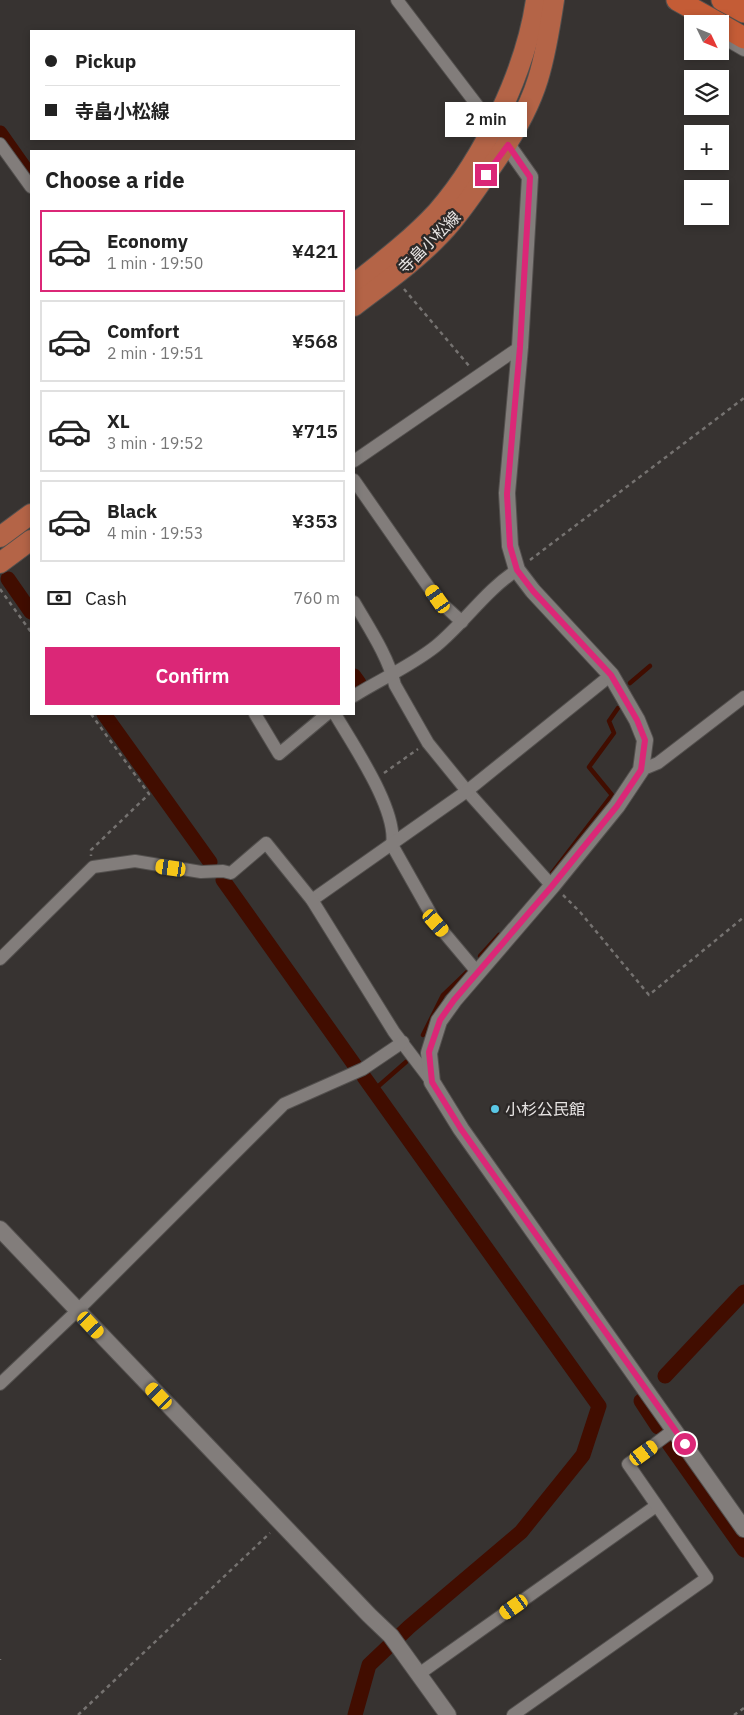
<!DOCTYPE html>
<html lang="en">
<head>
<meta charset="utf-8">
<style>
	:root { --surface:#fff; --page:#f6f6f6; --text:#222; --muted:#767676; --line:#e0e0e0; --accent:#db2777 }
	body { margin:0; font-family:"IBM Plex Sans","Noto Sans JP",sans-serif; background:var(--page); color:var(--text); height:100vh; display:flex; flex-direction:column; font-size:19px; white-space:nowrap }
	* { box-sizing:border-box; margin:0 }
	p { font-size:16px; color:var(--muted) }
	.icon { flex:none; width:28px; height:28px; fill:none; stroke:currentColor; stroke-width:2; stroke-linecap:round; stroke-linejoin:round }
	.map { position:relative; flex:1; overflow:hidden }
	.panel { position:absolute; left:30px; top:150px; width:325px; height:565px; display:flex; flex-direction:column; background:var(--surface); border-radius:0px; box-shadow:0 2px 8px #0003 }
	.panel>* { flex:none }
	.hud { position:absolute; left:30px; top:30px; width:325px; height:110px; border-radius:0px; box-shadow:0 2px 8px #0003; display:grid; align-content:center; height:110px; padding:0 15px; background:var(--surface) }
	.needle { width:32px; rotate:133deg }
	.tools { position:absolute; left:684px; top:15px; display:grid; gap:10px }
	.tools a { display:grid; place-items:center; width:45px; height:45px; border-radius:0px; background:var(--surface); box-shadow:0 2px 8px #0003; font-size:25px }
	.end { position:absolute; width:22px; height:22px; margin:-11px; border:6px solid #db2777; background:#fff; box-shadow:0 0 0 2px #fff }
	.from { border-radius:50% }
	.bubble { position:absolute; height:35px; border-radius:0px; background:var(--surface); box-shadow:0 2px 8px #0003; font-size:16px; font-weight:600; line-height:35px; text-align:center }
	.car { position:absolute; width:15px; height:30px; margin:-15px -8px; border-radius:6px; box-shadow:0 0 4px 1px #0007; background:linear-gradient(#f5c518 24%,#345 0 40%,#f5c518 0 76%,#345 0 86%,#f5c518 0) }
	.hud b { display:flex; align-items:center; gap:18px; height:48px; font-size:19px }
	.hud b+b { border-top:1px solid var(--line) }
	.hud i { width:12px; height:12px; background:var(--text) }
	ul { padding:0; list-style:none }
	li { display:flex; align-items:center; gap:15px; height:82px; margin:0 10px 8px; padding:0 5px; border:2px solid var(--line); border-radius:0px }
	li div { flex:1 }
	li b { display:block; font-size:19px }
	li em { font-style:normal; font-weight:600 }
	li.current { border-color:var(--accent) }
	li>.icon { width:45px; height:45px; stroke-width:1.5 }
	h2 { padding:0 15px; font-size:22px; line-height:60px }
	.pay { display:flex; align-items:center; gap:12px; height:55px; padding:0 15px; font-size:19px }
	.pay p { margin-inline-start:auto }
	.button { display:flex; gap:10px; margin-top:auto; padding:10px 15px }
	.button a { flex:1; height:58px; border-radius:0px; background:var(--accent); color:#fff; font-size:20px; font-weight:600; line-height:58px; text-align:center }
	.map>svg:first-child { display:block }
</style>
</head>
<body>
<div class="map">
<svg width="744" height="1715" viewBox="0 0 744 1715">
	<rect width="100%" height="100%" fill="#373331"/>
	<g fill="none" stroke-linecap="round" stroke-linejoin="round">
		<g stroke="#410d00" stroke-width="4.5">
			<path d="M630,683l20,-17"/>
			<path d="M552,873l60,-78 -23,-28 25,-34 -5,-12 9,-13"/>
			<path d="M480,956l19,-21"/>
			<path d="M423,1035l20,-40 24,-23"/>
			<path d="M374,1090l32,-28"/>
		</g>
		<g stroke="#410d00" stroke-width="15">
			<path d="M0,133l31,44"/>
			<path d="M8,579l23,33"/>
			<path d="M354,676l5,7"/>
			<path d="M104,714l106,148"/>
			<path d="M223,880l133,187"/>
			<path d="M665,1376l79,-84"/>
			<path d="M641,1401l17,26"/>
			<path d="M669,1444l75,106"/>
			<path d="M355,1715l14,-50 40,-38 112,-95 62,-77 16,-49 -235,-329"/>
		</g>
		<g stroke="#53504e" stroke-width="14">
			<g id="minor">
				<path d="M397,0l96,126"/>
				<path d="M725,39l19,11"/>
				<path d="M0,144l31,43"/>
				<path d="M354,461l166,-114"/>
				<path d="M354,480l83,119 25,23"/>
				<path d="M354,602c15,26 34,54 41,83l33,58 39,48 85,95"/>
				<path d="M354,696c27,-17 57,-30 82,-50 29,-24 50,-56 81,-76"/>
				<path d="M255,714l24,40 48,-40"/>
				<path d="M335,714c18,31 63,96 57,131l44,78 42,50"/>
				<path d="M641,770l17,-7 86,-66"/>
				<path d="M312,900l155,-109 144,-116"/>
				<path d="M0,959l93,-92 42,-6 66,11 22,-1 8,2 35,-30 46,57 82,132 38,50"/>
				<path d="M0,1384l77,-73 207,-207 79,-35 40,-27"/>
				<path d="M419,1674l237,-168"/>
				<path d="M513,1715l194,-137 -79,-114 47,-35"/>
			</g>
		</g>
		<g stroke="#53504e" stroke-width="18">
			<g id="tertiary">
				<path d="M501,136l29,41 -10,170 -13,146 3,53 7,24 16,21 78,84 26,45 8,20 -4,30 -24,36 -65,80 -98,114 -15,21 -10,32 3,29 29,47 283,400"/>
				<path d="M0,1229l369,386 22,21 57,79"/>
			</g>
		</g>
		<g stroke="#53504e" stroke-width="22">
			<g id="primary">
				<path d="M354,284c28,-22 58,-45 83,-72 47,-54 89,-142 99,-212"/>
				<path d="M354,306c30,-23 62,-45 88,-73 18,-19 33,-42 48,-64 20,-28 38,-57 48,-90 8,-26 12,-52 16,-79"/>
				<path d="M0,537l31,-23"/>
				<path d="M0,563l31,-23"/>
			</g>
		</g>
		<g stroke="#53504e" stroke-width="23">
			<g id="trunk">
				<path d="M677,0l43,24"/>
				<path d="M722,0l22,12"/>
				<path d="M720,24l24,14"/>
			</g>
		</g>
		<g stroke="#757270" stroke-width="2.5" stroke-dasharray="4 4" stroke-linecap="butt">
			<path d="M404,289l66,78"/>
			<path d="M530,560l214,-162"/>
			<path d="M0,589l31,43"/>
			<path d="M91,714l58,80 -58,56v6"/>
			<path d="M384,773l34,-24"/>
			<path d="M563,895l17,17 69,83 95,-78"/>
			<path d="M0,1659v1"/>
			<path d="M78,1715l192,-182"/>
			<path d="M734,1715l10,-7"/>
		</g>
		<use href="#minor" stroke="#827d7b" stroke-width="12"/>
		<use href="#tertiary" stroke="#827d7b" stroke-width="16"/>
		<use href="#primary" stroke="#b46447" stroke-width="20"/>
		<use href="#trunk" stroke="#c45c36" stroke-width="21"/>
	</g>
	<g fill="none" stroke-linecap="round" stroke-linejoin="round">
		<path stroke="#db2777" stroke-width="6" d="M486,175l22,-30 22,32 -10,170 -13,147 3,52 7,24 16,21 78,84 26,45 8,20 -4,30 -24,36 -65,80 -98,114 -14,20 -11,32 3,30 29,47 224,315"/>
	</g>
	<circle fill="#5ac8e6" stroke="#2d2928" stroke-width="2" cx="495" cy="1109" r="5"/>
	<g text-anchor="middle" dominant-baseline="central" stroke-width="5" stroke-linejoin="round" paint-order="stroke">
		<g font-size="16" fill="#e8e5e4" stroke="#2d2928">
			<text transform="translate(429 242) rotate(-45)">寺畠小松線</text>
		</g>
		<g font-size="16" fill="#e8e5e4" stroke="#2d2928" text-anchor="start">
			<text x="505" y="1109">小杉公民館</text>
		</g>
	</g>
</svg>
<div class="tools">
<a><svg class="needle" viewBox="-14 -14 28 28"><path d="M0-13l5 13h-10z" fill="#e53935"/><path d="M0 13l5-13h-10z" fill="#767676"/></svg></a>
<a><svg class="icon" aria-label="layers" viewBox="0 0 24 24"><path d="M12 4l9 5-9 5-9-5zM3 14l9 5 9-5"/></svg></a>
<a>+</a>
<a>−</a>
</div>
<i class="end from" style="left:685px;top:1444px"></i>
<i class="end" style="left:486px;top:175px"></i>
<div class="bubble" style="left:445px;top:102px;width:82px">2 min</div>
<i class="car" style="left:438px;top:599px;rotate:325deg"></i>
<i class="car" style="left:171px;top:868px;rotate:278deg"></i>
<i class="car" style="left:436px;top:923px;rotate:139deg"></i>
<i class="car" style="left:91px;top:1325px;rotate:137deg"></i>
<i class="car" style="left:159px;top:1396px;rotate:316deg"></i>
<i class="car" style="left:644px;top:1453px;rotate:54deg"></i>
<i class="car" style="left:514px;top:1607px;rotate:235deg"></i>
<div class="hud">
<b><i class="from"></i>Pickup</b>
<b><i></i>寺畠小松線</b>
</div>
<section class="panel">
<h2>Choose a ride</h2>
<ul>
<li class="current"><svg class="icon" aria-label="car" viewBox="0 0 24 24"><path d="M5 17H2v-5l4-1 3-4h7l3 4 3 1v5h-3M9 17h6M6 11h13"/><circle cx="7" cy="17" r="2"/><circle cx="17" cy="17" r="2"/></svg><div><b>Economy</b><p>1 min · 19:50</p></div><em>¥421</em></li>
<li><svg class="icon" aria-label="car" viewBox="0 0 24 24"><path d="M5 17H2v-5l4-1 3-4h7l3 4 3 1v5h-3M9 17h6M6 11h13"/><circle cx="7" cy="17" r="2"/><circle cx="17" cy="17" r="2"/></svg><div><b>Comfort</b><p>2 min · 19:51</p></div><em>¥568</em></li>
<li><svg class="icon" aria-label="car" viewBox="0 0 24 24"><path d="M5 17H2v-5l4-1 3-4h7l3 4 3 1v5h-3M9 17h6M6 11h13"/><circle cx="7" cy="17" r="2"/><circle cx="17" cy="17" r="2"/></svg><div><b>XL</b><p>3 min · 19:52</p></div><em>¥715</em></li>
<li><svg class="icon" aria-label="car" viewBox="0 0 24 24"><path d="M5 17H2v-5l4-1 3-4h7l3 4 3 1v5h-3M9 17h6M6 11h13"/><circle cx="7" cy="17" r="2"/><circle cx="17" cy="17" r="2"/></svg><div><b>Black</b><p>4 min · 19:53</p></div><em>¥353</em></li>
</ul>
<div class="pay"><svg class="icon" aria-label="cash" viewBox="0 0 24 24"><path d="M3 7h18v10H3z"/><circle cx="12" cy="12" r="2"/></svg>Cash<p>760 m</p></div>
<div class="button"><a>Confirm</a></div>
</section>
</div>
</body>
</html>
